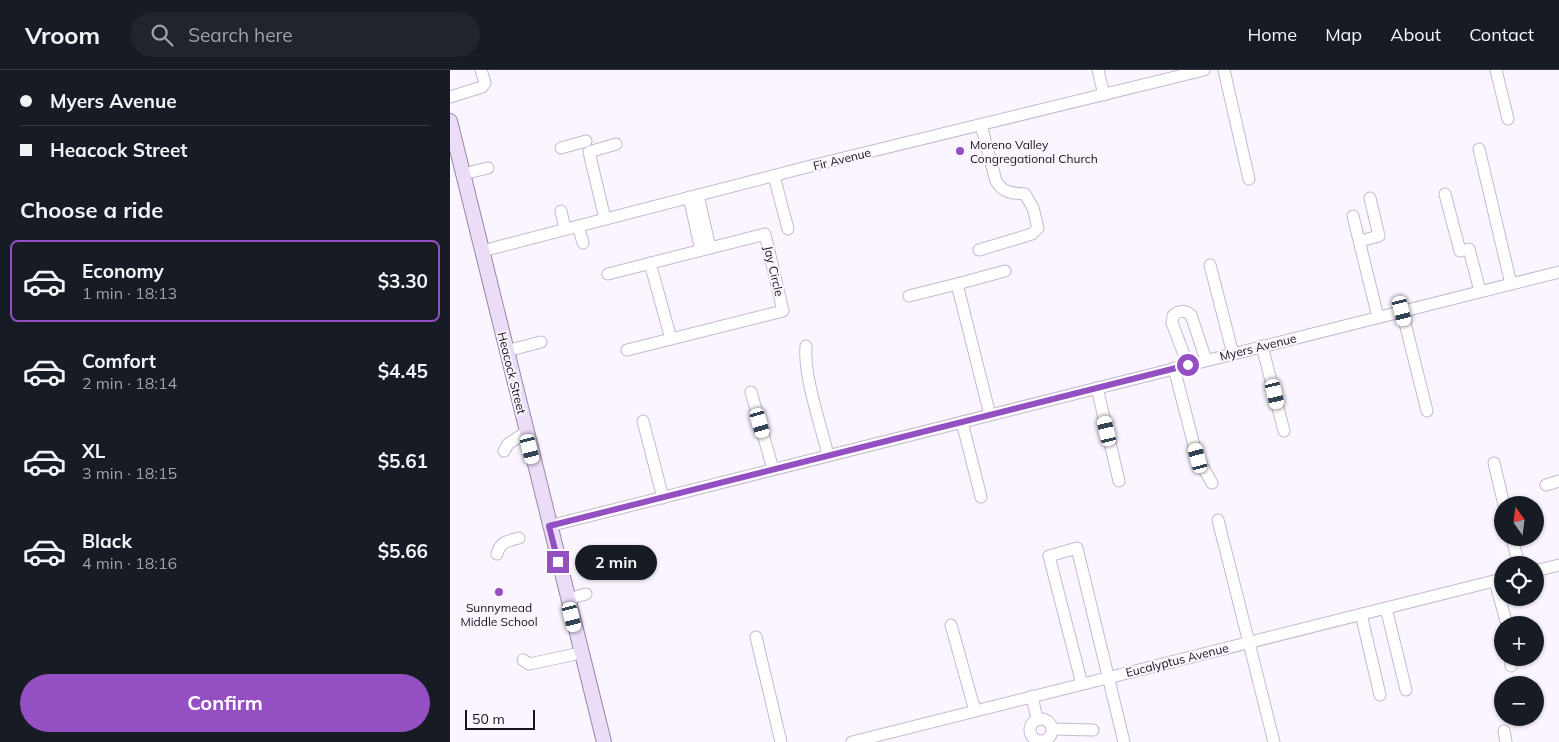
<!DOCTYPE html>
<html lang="en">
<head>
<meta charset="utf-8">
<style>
	:root { --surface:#171b24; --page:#20242c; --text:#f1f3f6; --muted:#9ea1a6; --line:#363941; --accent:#944fc3 }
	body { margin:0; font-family:Mulish,sans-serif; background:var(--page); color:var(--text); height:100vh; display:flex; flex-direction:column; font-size:19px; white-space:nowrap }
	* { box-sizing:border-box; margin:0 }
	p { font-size:16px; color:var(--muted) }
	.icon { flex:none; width:28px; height:28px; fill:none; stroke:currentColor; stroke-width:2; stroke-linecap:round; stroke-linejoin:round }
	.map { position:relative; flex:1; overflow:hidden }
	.sheet { display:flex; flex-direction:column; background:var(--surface); width:450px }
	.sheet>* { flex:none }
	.hud { display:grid; align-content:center; height:110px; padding:0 20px; background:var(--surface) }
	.needle { width:32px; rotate:346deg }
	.tools { position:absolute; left:1044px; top:426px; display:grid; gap:10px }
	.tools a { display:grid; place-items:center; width:50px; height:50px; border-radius:50%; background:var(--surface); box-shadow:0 1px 4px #0004; font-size:25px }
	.scale { position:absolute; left:15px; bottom:12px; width:70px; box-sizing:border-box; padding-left:5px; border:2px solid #17131a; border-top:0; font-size:14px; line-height:18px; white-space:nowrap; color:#17131a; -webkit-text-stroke:4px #faf5fe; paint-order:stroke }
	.end { position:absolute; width:22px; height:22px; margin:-11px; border:6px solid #944fc3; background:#fff; box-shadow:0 0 0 2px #fff }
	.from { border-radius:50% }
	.bubble { position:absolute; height:35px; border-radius:18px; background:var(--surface); box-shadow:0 1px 4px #0004; font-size:16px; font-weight:700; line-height:35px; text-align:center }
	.car { position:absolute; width:15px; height:30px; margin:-15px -8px; border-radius:6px; box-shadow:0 0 4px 1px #0007; background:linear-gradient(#fff 24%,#345 0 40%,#fff 0 76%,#345 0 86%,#fff 0) }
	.hud b { display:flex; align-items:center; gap:18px; height:48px; font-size:19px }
	.hud b+b { border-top:1px solid var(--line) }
	.hud i { width:12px; height:12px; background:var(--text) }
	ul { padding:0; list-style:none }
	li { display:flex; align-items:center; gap:15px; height:82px; margin:0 10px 8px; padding:0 10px; border:2px solid transparent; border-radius:8px }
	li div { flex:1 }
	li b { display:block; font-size:19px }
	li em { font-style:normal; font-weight:700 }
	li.current { border-color:var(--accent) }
	li>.icon { width:45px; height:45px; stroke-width:1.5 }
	h2 { padding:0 20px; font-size:22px; line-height:60px }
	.cta { display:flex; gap:10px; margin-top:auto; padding:10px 20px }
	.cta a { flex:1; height:58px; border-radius:30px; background:var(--accent); color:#fff; font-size:20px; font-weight:700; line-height:58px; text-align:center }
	header { display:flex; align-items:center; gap:30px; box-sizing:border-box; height:70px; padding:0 25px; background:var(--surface); border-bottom:1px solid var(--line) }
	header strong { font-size:24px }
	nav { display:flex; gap:28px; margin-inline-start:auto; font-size:18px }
	.search { width:350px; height:45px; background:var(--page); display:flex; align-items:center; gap:12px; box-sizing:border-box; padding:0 18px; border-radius:28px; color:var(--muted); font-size:19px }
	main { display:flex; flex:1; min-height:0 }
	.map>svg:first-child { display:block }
</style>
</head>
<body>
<header>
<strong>Vroom</strong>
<div class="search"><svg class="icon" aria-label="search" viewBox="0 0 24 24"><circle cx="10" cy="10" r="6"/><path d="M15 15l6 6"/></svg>Search here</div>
<nav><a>Home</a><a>Map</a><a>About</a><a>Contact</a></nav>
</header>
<main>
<section class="sheet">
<div class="hud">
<b><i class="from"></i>Myers Avenue</b>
<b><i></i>Heacock Street</b>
</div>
<h2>Choose a ride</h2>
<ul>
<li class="current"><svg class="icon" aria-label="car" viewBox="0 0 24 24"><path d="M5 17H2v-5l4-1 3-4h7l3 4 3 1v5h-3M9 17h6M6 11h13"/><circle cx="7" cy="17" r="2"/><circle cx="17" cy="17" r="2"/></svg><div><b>Economy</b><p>1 min · 18:13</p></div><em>$3.30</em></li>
<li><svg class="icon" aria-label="car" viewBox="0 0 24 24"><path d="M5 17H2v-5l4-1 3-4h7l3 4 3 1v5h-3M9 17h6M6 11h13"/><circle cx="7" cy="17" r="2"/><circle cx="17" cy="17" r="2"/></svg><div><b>Comfort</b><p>2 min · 18:14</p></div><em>$4.45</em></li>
<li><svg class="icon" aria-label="car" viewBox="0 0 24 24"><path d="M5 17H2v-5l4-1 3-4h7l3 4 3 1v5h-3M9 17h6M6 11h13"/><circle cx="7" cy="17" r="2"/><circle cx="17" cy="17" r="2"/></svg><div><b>XL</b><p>3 min · 18:15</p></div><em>$5.61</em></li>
<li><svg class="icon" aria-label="car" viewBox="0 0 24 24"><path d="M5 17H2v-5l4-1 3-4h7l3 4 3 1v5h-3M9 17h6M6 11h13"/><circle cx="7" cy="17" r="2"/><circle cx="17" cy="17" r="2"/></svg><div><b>Black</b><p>4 min · 18:16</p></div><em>$5.66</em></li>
</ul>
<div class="cta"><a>Confirm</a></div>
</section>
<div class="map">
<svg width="1109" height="672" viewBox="0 0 1109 672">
	<rect width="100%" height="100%" fill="#faf5fe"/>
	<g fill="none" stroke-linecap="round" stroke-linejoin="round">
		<g stroke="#c5bacf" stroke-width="13">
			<g id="minor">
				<path d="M648,0l6,25"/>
				<path d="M774,0l25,109"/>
				<path d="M1046,0l12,49"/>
				<path d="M0,27l32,-10 3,-4 -4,-13"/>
				<path d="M111,78l25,-7"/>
				<path d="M1029,79l32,135"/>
				<path d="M13,104l25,-6"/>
				<path d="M324,106l14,53"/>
				<path d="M995,124l15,57 9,-2 11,42"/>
				<path d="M248,125l12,53"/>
				<path d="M239,127l12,53"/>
				<path d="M111,141l4,18"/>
				<path d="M903,146l25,101"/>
				<path d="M155,149l-16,-67 27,-8"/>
				<path d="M128,156l5,17"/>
				<path d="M910,171l19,-5 -9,-38"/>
				<path d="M529,180l53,-16 6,-6 -5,-20 -8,-14c-13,-1 -22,-1 -29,-13l-15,-56"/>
				<path d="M32,181l325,-84 397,-97"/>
				<path d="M200,193l21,76"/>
				<path d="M760,195l23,89"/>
				<path d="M158,204l157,-40 18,77 -156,39"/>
				<path d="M507,214l48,-13"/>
				<path d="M459,226l48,-12 33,131"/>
				<path d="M952,241l25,100"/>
				<path d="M356,276c-3,28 15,80 22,109"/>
				<path d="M812,276l22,85"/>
				<path d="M56,281l35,-9"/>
				<path d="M738,295l-16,-42 1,-7c5,-6 12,-6 18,-1l15,45"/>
				<path d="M724,298l23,89 15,26"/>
				<path d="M647,318l22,93"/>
				<path d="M301,322l22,77"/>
				<path d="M193,351l20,77"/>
				<path d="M512,352l19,75"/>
				<path d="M54,381l4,-7 18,-12"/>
				<path d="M1044,393l10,42"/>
				<path d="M1096,415l13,-4"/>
				<path d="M768,450l56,222"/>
				<path d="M99,456l1010,-254"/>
				<path d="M1062,468l7,27"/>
				<path d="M47,484c3,-12 10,-13 22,-16"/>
				<path d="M1085,501l24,-6"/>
				<path d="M1045,511l12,44"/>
				<path d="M118,529l18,-5"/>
				<path d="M936,538l20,82"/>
				<path d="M911,544l19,81"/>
				<path d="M501,555l24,86"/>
				<path d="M306,567l25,105"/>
				<path d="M1061,588v8"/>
				<path d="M73,590l6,4 52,-11"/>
				<path d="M632,614l-33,-128 28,-8 47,194"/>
				<path d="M582,626l5,23"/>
				<circle cx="591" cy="660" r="11"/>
				<path d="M602,659l41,1"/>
				<path d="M1054,661l2,11"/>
				<path d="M402,672l650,-163"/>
			</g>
		</g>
		<g stroke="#9887a8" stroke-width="16">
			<path id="major" d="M0,51l154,621"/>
		</g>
		<use href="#minor" stroke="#fff" stroke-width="11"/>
		<use href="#major" stroke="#ebddf8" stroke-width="14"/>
	</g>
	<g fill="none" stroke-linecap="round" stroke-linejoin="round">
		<path stroke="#944fc3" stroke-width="6" d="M108,492l-9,-36 639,-161"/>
	</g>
	<g fill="#944fc3" stroke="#faf5fe" stroke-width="2">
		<circle cx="510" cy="81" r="5"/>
		<circle cx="49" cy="522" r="5"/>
	</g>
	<g text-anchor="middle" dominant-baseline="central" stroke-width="4" stroke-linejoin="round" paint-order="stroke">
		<g font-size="12" fill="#17131a" stroke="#faf5fe" text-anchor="start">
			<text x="520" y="74">Moreno Valley<tspan x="520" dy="14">Congregational Church</tspan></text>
			<text x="49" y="537" text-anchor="middle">Sunnymead<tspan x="49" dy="14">Middle School</tspan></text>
		</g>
		<g font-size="12" fill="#17131a" stroke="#faf5fe">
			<text transform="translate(392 89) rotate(-14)">Fir Avenue</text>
			<text transform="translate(324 201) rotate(77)">Jay Circle</text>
			<text transform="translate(808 277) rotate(-14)">Myers Avenue</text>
			<text transform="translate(62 303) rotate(76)">Heacock Street</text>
			<text transform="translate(727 590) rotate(-14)">Eucalyptus Avenue</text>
		</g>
	</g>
</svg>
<div class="tools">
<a><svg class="needle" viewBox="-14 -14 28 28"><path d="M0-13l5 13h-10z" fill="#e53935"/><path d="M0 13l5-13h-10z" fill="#9ea1a6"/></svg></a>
<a><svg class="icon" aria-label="locate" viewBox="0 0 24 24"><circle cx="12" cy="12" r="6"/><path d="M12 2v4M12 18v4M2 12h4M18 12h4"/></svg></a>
<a>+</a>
<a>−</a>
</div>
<div class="scale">50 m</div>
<i class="end from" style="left:738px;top:295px"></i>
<i class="end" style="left:108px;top:492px"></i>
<div class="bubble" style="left:125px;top:475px;width:82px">2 min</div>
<i class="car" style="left:952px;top:241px;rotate:166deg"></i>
<i class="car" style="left:825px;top:324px;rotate:167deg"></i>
<i class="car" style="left:310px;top:353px;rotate:164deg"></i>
<i class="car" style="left:657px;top:361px;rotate:347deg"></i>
<i class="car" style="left:80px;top:379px;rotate:166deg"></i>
<i class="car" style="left:748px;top:388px;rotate:345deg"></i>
<i class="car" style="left:122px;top:547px;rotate:166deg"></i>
</div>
</main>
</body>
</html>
